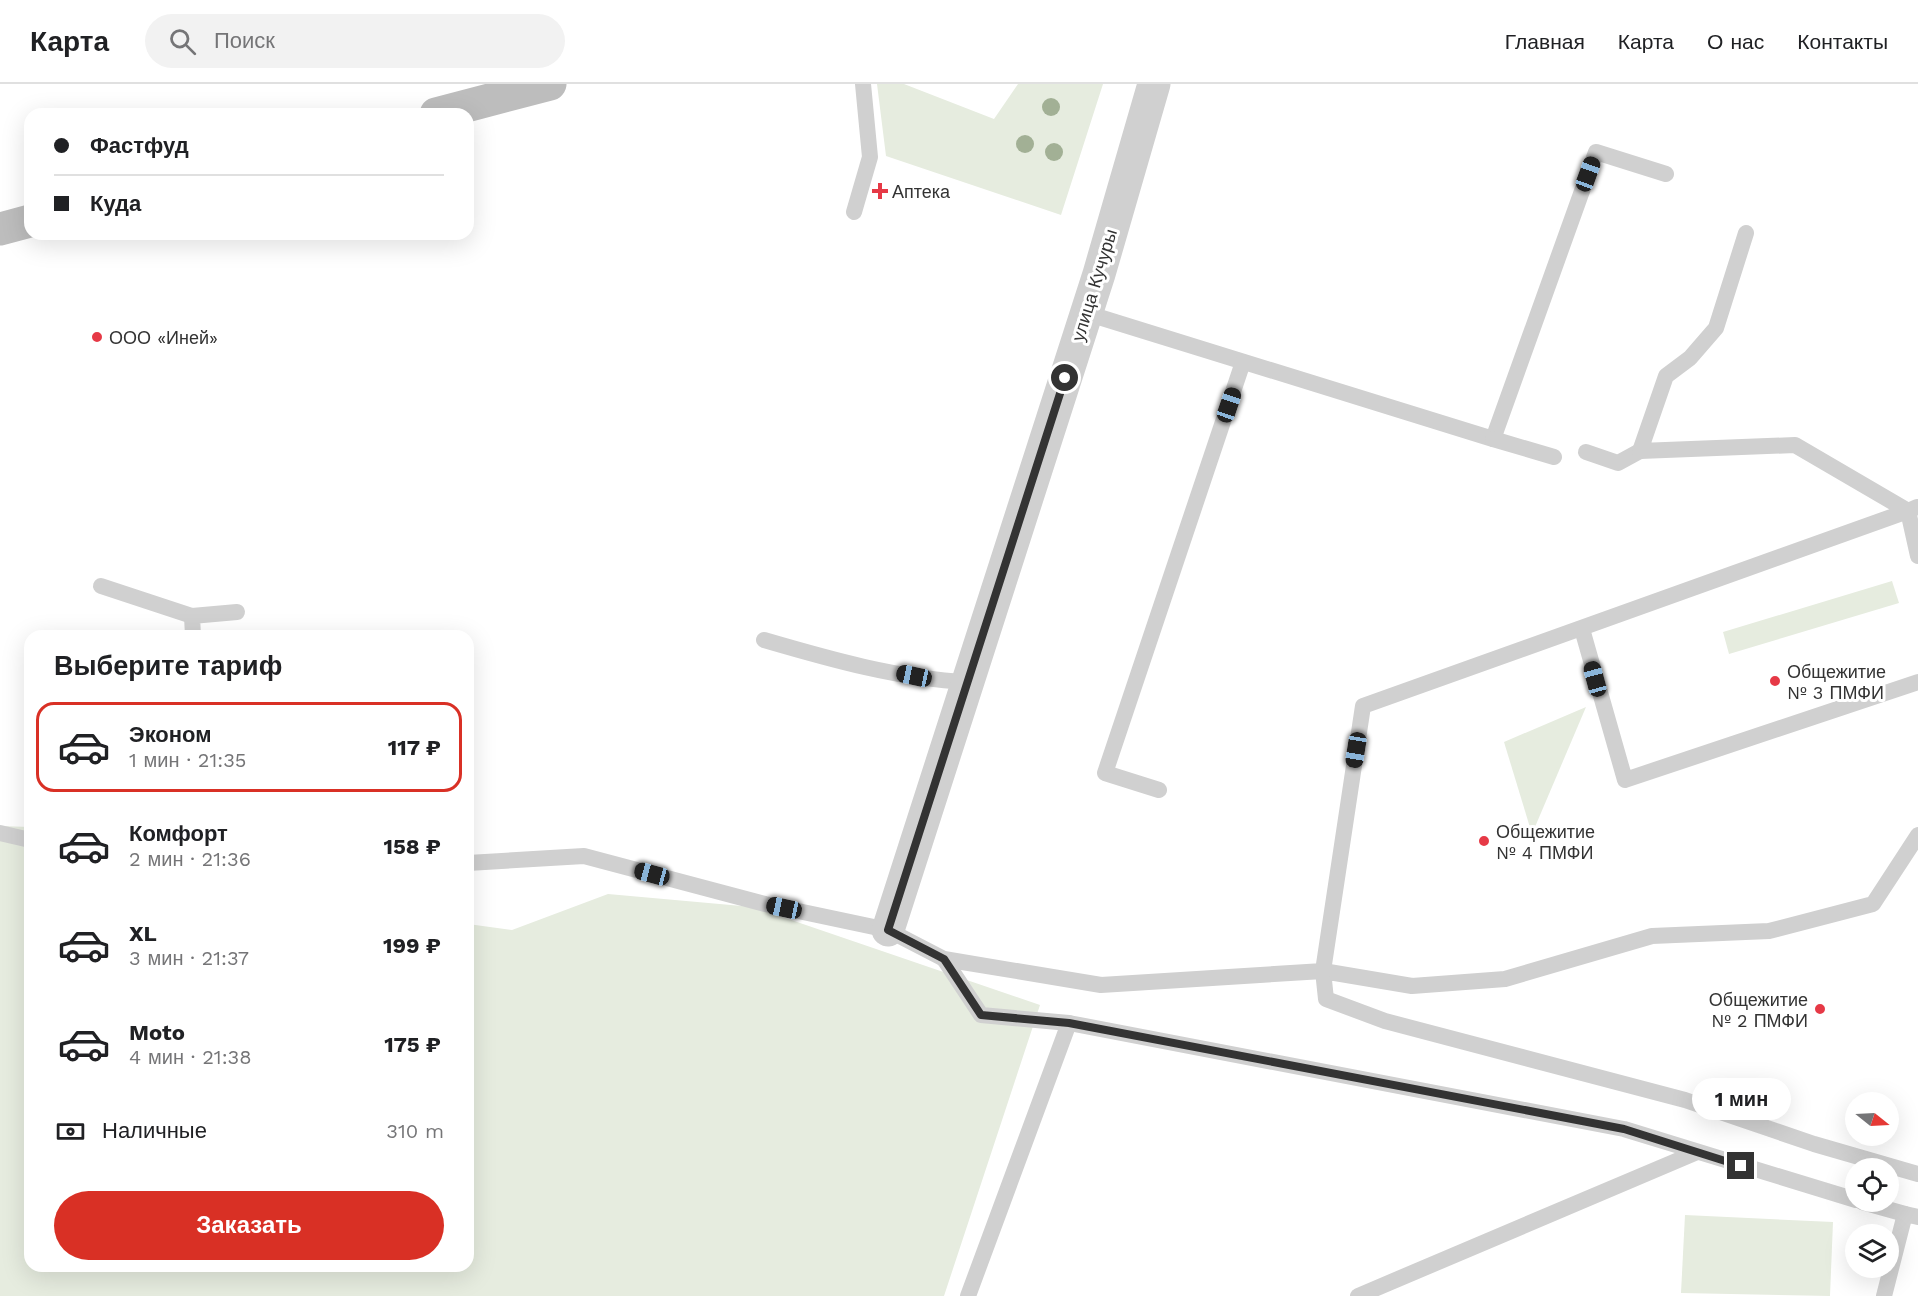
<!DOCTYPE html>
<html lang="ru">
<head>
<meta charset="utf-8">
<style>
	:root { --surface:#fff; --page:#f2f2f2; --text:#202124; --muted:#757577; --line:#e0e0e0; --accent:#d93025 }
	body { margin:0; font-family:"Work Sans",sans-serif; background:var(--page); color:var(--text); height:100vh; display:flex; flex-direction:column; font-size:22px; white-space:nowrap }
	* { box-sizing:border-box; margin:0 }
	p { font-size:20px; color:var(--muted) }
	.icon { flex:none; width:33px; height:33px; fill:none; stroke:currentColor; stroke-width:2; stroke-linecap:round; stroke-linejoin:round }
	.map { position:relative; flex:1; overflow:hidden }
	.drawer { position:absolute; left:24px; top:546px; width:450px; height:642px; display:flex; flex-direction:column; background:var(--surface); border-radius:18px; box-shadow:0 6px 24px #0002 }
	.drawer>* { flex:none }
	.top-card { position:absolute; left:24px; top:24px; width:450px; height:132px; border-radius:18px; box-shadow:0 6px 24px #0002; display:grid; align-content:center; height:132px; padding:0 30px; background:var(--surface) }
	.needle { width:39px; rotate:108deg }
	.tools { position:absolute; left:1845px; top:1008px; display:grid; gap:12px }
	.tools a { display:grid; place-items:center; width:54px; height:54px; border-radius:50%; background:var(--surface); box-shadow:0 6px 24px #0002; font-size:30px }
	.end { position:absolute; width:27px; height:27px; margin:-14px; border:8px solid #333; background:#fff; box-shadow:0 0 0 3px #fff }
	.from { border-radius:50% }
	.bubble { position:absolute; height:42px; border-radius:21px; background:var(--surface); box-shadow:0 6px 24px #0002; font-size:20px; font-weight:700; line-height:42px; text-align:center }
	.car { position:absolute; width:18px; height:36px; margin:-18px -9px; border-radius:8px; box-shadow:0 0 4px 2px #0007; background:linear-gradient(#222 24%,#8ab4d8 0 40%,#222 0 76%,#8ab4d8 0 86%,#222 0) }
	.top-card b { display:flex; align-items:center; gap:21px; height:57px; font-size:22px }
	.top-card b+b { border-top:2px solid var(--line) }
	.top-card i { width:15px; height:15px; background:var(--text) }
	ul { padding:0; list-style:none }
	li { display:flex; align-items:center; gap:18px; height:90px; margin:0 12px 9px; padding:0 18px; border:3px solid transparent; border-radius:18px }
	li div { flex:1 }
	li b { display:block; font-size:22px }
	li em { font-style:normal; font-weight:700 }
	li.current { border-color:var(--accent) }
	li>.icon { width:54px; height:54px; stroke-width:1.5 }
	h2 { padding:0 30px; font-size:27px; line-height:72px }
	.pay { display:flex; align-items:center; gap:15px; height:66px; padding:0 30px; font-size:22px }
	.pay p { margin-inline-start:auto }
	.cta { display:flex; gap:12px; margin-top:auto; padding:12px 30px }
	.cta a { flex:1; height:69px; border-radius:36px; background:var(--accent); color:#fff; font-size:24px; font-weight:700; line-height:69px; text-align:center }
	header { display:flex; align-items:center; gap:36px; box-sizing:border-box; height:84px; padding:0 30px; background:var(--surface); border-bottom:2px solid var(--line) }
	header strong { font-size:28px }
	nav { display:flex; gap:33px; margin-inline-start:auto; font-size:21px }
	.search { width:420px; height:54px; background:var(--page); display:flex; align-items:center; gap:15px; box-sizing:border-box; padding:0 21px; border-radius:33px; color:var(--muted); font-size:22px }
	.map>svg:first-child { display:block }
</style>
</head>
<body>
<header>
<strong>Карта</strong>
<div class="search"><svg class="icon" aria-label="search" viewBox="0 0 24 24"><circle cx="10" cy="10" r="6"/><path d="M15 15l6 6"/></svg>Поиск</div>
<nav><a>Главная</a><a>Карта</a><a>О нас</a><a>Контакты</a></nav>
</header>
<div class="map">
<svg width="1918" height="1212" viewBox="0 0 1918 1212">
	<rect width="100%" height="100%" fill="#fff"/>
	<g fill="#e6ecdf">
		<path d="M877,0h27l90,35 24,-35h85l-42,131 -175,-59z"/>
		<path d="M1892,497l7,22 -170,51 -6,-22z"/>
		<path d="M1586,623l-54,127 -28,-92z"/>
		<path d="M0,742l30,1v439h438v-342l44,6 96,-36 145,13 287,98 -96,291h-944z"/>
		<path d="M1685,1131l148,7 -3,74 -149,-3z"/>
	</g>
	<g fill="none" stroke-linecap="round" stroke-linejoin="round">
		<g stroke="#d0d0d0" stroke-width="16">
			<path d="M854,128l16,-55 -7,-73"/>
			<path d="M1086,229l407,126 103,-287 70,22"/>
			<path d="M1493,355l61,18"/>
			<path d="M1586,368l32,11 22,-12"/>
			<path d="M1917,423l-9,4 10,45"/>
			<path d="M101,502l91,30"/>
			<path d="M1582,545l43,151 293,-98"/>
			<path d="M193,552l-1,-20 45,-4"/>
			<path d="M764,556c65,19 135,39 204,42"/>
			<path d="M1159,706l-54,-17 138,-411"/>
			<path d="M0,749l30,7"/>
			<path d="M1918,751l-45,69 -104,27 -117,5 -147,43 -93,7 -89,-15 3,28 59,22 300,79 129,44 104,30"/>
			<path d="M468,779l116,-7 181,48 123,26 56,29 157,26 222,-14 40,-265 545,-195 -113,-66 -155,6 26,-75 24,-18 26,-30 30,-95"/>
			<path d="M944,875l37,56 88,8 555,106 232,71"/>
			<path d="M1862,1118l43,12"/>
			<path d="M968,1212l101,-273"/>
			<path d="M1358,1212l337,-143"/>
			<path d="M1884,1212l21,-82 13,3"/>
		</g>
		<path stroke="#d0d0d0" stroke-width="33" d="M888,846l211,-656 55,-190"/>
		<g stroke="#bdbdbd" stroke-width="33">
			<path d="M436,30l114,-30"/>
			<path d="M0,145l30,-8"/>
		</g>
	</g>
	<g fill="#a2b095">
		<circle cx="1051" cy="23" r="9"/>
		<circle cx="1025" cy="60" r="9"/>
		<circle cx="1054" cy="68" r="9"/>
	</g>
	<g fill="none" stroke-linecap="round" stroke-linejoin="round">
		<path stroke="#333" stroke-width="8" d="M1065,294l-177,552 56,29 37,56 88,8 555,106 117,37"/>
	</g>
	<g fill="#e63946" stroke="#fff" stroke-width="2">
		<path d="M877 98h6v6h6v6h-6v6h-6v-6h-6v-6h6z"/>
		<circle cx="97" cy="253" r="6"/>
		<circle cx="1775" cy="597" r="6"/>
		<circle cx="1484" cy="757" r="6"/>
		<circle cx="1820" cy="925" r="6"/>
	</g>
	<g text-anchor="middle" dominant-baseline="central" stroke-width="6" stroke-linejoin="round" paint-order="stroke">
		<g font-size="18" fill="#333" stroke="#fff" text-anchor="start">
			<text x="892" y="107">Аптека</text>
			<text x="109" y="253">ООО «Иней»</text>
			<text x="1787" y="587">Общежитие<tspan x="1787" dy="21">№ 3 ПМФИ</tspan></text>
			<text x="1496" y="747">Общежитие<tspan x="1496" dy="21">№ 4 ПМФИ</tspan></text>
			<text x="1808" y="915" text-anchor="end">Общежитие<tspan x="1808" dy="21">№ 2 ПМФИ</tspan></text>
		</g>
		<g font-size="18" fill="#333" stroke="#fff">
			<text transform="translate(1094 201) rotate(-73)">улица Кучуры</text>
		</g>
	</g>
</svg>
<div class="tools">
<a><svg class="needle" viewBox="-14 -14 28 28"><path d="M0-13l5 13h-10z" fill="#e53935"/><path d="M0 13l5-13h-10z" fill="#757577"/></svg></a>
<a><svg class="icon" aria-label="locate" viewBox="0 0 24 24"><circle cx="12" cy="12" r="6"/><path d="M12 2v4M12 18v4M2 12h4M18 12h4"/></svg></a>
<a><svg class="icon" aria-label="layers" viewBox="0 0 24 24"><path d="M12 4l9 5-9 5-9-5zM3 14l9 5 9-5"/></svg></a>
</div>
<i class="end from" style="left:1065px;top:294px"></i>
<i class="end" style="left:1741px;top:1082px"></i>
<div class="bubble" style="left:1692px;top:994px;width:99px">1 мин</div>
<i class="car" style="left:1588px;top:90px;rotate:20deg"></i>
<i class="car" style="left:1229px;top:321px;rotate:19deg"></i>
<i class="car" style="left:914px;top:592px;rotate:282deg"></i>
<i class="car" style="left:1595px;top:595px;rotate:345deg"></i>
<i class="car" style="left:1356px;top:666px;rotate:189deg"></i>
<i class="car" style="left:652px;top:790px;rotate:285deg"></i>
<i class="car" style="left:784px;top:824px;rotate:282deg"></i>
<div class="top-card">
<b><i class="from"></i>Фастфуд</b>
<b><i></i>Куда</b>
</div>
<section class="drawer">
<h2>Выберите тариф</h2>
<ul>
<li class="current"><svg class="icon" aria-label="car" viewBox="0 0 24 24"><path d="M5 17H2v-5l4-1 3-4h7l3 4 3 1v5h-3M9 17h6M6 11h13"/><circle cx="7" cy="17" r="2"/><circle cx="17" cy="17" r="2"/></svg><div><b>Эконом</b><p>1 мин · 21:35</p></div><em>117 ₽</em></li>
<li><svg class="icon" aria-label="car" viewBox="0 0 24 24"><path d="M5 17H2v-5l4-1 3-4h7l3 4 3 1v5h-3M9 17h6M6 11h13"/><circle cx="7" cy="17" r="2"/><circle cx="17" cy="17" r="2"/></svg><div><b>Комфорт</b><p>2 мин · 21:36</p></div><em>158 ₽</em></li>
<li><svg class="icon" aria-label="car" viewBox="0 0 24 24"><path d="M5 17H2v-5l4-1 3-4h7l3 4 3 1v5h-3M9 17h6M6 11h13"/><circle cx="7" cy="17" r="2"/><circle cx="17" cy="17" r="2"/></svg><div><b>XL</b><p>3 мин · 21:37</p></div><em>199 ₽</em></li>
<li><svg class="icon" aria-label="car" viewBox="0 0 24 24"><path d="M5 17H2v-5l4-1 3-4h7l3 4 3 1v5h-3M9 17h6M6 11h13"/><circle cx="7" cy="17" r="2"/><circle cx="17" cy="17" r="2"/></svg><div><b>Moto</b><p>4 мин · 21:38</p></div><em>175 ₽</em></li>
</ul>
<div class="pay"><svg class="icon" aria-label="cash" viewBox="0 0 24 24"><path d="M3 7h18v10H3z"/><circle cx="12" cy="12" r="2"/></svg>Наличные<p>310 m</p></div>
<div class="cta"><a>Заказать</a></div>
</section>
</div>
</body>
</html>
